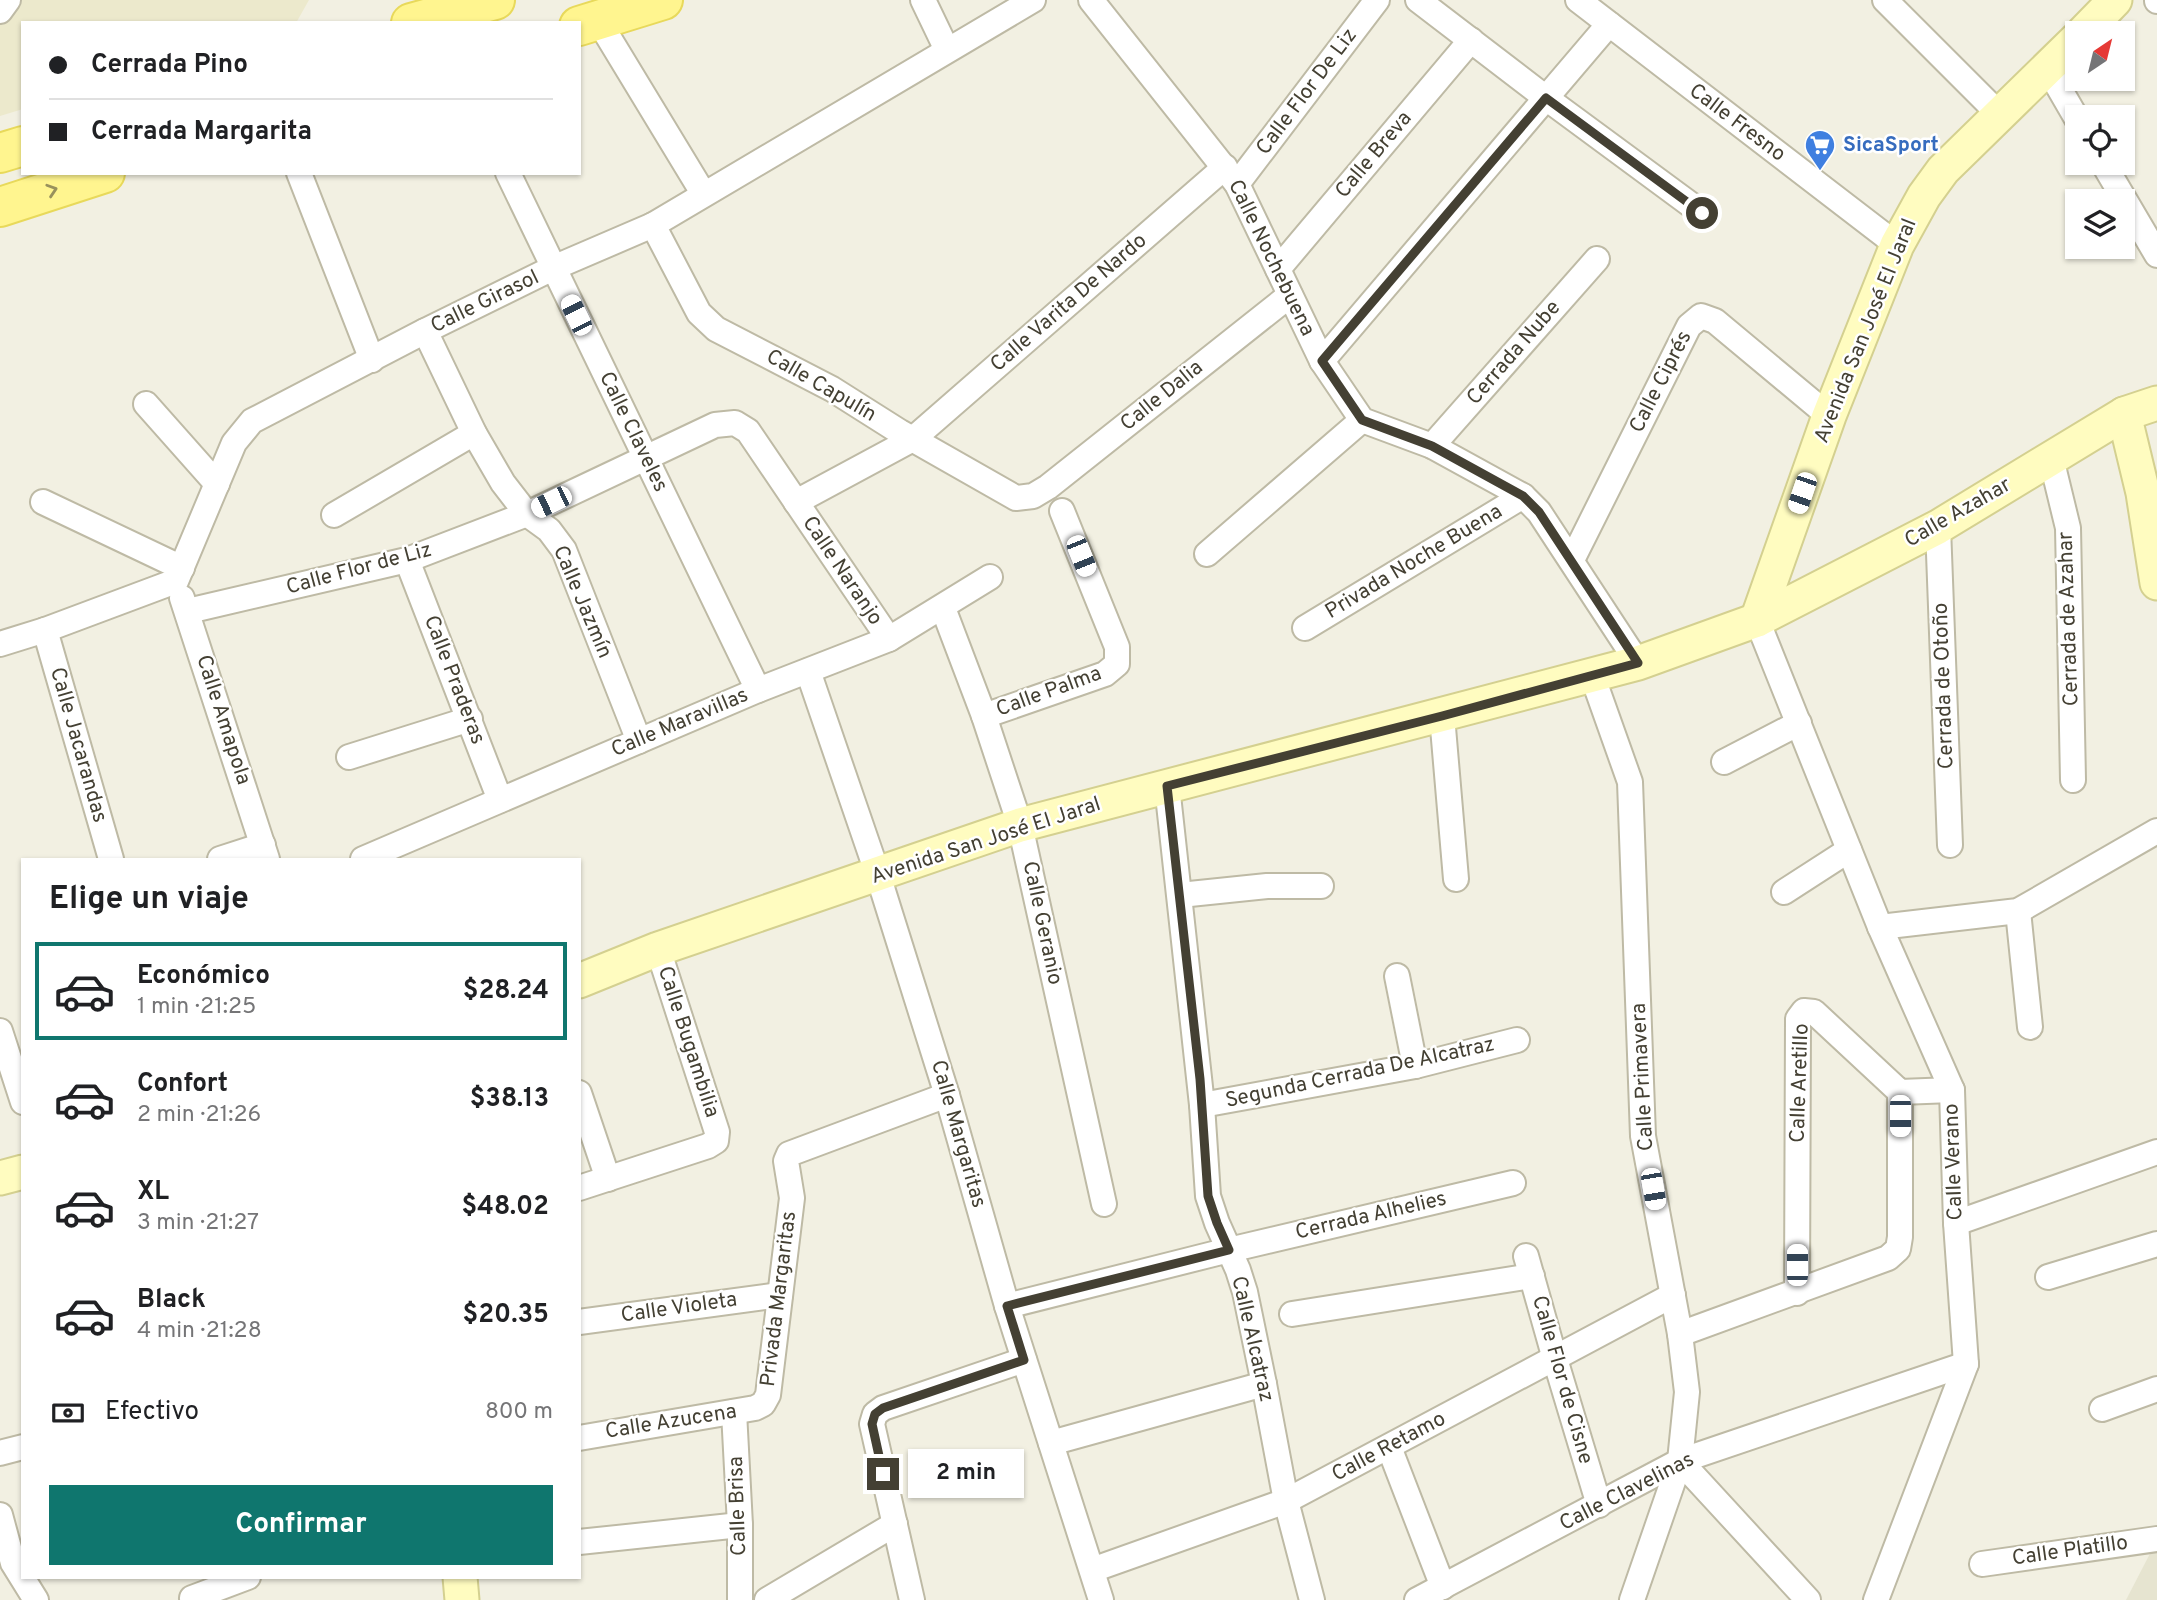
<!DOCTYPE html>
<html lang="es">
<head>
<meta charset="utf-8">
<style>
	:root { --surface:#fff; --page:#f6f6f6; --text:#202124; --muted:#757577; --line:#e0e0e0; --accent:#0f766e }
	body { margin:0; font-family:Overpass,sans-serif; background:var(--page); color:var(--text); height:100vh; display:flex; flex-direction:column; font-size:26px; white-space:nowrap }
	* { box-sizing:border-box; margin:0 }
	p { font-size:23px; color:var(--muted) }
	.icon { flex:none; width:38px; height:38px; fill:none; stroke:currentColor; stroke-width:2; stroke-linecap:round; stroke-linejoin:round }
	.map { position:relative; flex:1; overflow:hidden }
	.side { position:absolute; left:21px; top:858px; width:560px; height:721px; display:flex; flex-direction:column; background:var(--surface); border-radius:0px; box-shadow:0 2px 5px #0004 }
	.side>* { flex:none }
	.hud { position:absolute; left:21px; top:21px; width:560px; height:154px; border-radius:0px; box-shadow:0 2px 5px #0004; display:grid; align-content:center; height:154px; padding:0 28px; background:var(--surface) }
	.needle { width:46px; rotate:35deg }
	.controls { position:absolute; left:2065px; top:21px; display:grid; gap:14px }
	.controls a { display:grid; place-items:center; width:70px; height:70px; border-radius:0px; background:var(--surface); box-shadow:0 2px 5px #0004; font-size:35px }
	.end { position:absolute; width:32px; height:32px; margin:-16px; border:9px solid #444033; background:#fff; box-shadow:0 0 0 4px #fff }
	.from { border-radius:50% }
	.bubble { position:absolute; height:49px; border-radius:0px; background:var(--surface); box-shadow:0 2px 5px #0004; font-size:23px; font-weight:700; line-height:49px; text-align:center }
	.car { position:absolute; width:21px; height:42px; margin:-21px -10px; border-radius:9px; box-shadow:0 0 5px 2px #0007; background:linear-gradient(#fff 24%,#345 0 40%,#fff 0 76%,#345 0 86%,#fff 0) }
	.hud b { display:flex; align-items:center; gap:24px; height:66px; font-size:26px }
	.hud b+b { border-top:2px solid var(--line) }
	.hud i { width:18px; height:18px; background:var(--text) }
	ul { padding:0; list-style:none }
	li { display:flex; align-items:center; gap:21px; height:98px; margin:0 14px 10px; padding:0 14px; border:4px solid transparent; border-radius:0px }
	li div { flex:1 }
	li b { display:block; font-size:26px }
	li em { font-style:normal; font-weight:700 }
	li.on { border-color:var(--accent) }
	li>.icon { width:63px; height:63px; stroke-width:1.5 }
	h2 { padding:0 28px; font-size:32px; line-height:84px }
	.pay { display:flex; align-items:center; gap:18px; height:77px; padding:0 28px; font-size:26px }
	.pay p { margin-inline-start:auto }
	.button { display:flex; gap:14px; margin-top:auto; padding:14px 28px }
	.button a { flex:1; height:80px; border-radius:0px; background:var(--accent); color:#fff; font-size:28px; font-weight:700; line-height:80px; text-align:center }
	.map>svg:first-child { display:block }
</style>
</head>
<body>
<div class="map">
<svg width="2157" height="1600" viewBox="0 0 2157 1600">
	<rect width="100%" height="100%" fill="#f2f0e2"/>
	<path fill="#e6e4d0" d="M2157,1540v60h-31z"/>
	<path fill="#ece9cc" d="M0,0h309l-13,23h-273v86l-23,7z"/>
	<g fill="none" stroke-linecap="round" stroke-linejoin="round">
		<g stroke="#bebaa5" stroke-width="28">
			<g id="street">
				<path d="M923,0l24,50"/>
				<path d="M1091,0l146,184 85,177 40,59 70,26 91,50 16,16 99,151"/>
				<path d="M1418,0l128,98 156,115"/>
				<path d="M1578,0l319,245"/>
				<path d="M1885,0l115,115"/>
				<path d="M2157,0v1"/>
				<path d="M0,11l8,-11"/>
				<path d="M598,20l105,173"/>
				<path d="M2048,69l29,50"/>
				<path d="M2103,163l54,92"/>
				<path d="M299,173l73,187"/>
				<path d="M508,173l250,517"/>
				<path d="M1237,184l140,-184"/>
				<path d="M653,225l46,88 17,16 116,60 68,43 116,66 17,-2 15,-9 242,-192"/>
				<path d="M1278,269l193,-229"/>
				<path d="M425,331l49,102 29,50 24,31 22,16 15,20 75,191"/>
				<path d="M1322,361l287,-337"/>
				<path d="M146,404l71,80"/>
				<path d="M1432,446l165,-187"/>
				<path d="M2051,458l17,70 5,252"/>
				<path d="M43,502l139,66"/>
				<path d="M796,502l117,-63 312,-272"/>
				<path d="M334,515l140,-82"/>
				<path d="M1938,527l12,318"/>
				<path d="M1207,554l155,-134"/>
				<path d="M407,560l93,240"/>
				<path d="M1572,560l117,-234 12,-10 14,5 114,95"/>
				<path d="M182,598l85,261"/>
				<path d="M943,608l41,108 36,109 84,379"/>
				<path d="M188,611l219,-51 120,-46 188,-89 20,-2 13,8 141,208"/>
				<path d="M1757,620l123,307 72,163 4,133 10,141 -90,236"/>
				<path d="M1305,628l218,-132"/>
				<path d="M45,630l66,229"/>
				<path d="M0,644l45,-14 131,-49 58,-138 18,-22 173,-90 128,-63 100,-43 380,-225"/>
				<path d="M808,671l70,204 69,220 60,211 94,294"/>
				<path d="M1592,675l38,107 13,354 37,198 7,58 -7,69 -48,139"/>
				<path d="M984,716l121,-42 12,-10v-17l-55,-136"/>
				<path d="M1442,716l14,163"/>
				<path d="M349,757l121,-38"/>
				<path d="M1724,762l75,-39"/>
				<path d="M1167,786l35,319 6,91 9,27 21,47 7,22 19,92 22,117 26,99"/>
				<path d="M220,859l43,-14"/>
				<path d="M363,859l395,-169 131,-51 101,-62"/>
				<path d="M1784,892l65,-42"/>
				<path d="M1180,895l87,-9h54"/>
				<path d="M2018,911l12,116"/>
				<path d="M1880,927l138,-16 139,-80"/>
				<path d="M1397,976l18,90"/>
				<path d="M0,1031l23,71"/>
				<path d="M579,1093l29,86"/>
				<path d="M1202,1105l213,-39 102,-26"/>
				<path d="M579,1188l129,-42 8,-5 1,-9 -59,-183"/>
				<path d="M1956,1223l201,-71"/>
				<path d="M1526,1256l29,103 44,146"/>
				<path d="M2048,1277l109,-33"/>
				<path d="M1797,1293l1,-274 6,-8 10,1 86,80 52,-2"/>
				<path d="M1007,1306l222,-56 284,-67"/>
				<path d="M1292,1314l240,-38"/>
				<path d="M579,1322l201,-27"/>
				<path d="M1680,1334l208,-76 10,-9 2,-12v-145"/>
				<path d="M2102,1409l55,-20"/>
				<path d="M734,1412l6,113v75"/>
				<path d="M579,1438l176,-30 8,-4 5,-9 24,-197 -6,-37 3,-7 158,-59"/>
				<path d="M1051,1443l213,-59"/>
				<path d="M1389,1447l54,140"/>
				<path d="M0,1453l23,-6"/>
				<path d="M1680,1461l128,139"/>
				<path d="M0,1515l13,48 23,37"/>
				<path d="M579,1542l161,-17"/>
				<path d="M1982,1564l175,-25"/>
				<path d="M1092,1570l194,-69 387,-206"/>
				<path d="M192,1598l56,-21"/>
				<path d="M767,1600l128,-76"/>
				<path d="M912,1600l-40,-176 3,-10 8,-6 141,-48"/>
				<path d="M1417,1600l263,-139 286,-97"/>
			</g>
		</g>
		<g stroke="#d4d090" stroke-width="37">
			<g id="secondary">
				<path d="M2083,33l32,-33"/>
				<path d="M2124,414l19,79 14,90"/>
				<path d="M1757,620l72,-204 68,-171 27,-49 19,-26 134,-131"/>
				<path d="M579,981l79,-32 362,-124 618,-162 119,-43 181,-93 186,-113 33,-11"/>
				<path d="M0,1178l23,-6"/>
				<path d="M460,1577l2,23"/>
			</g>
		</g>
		<g stroke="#e8d95b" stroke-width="42">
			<g id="primary">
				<path d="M411,23l84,-23"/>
				<path d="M579,26l84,-26"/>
				<path d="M0,153l23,-7"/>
				<path d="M0,207l105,-34"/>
			</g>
		</g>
		<use href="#street" stroke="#fff" stroke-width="24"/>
		<use href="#secondary" stroke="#fffcc0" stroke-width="33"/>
		<use href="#primary" stroke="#fff58f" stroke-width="38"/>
	</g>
	<defs><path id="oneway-chevron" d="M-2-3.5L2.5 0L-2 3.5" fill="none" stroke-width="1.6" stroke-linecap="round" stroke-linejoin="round" transform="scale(1.75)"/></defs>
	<use stroke="#98915c" href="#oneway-chevron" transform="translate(52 190) rotate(-18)"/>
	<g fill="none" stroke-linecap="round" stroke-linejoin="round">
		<path stroke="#444033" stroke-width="9" d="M883,1474l-11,-50 3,-10 8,-6 141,-48 -17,-54 222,-56 -12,-27 -9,-27 -8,-117 -33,-293 275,-70 196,-53 -99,-151 -16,-16 -91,-50 -70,-26 -40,-59 224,-263 156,115"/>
	</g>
	<defs>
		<g id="supermarket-pin" transform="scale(1.575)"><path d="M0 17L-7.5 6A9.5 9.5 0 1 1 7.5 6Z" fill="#3f7fe0" stroke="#fff"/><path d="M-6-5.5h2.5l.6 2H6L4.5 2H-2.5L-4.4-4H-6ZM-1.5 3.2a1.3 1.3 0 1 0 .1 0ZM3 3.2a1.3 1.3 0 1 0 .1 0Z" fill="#fff"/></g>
	</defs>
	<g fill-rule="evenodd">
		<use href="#supermarket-pin" x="1820" y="145"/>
	</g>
	<g text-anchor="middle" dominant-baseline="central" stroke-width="5" stroke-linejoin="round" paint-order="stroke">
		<g font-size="21" fill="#444033" stroke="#fff">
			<text transform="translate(1307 92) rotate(-53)">Calle Flor De Liz</text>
			<text transform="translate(1737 123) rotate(37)">Calle Fresno</text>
			<text transform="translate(1374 155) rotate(-50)">Calle Breva</text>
			<text transform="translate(1271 258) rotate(64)">Calle Nochebuena</text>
			<text transform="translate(485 302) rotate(-26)">Calle Girasol</text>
			<text transform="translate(1069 303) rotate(-41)">Calle Varita De Nardo</text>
			<text transform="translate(1866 331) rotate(-68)">Avenida San José El Jaral</text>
			<text transform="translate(1514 353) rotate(-49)">Cerrada Nube</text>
			<text transform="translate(1661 382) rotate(-63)">Calle Ciprés</text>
			<text transform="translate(821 386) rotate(30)">Calle Capulín</text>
			<text transform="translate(1162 396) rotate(-39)">Calle Dalia</text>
			<text transform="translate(633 432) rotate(64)">Calle Claveles</text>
			<text transform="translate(1958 513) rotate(-30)">Calle Azahar</text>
			<text transform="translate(1414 562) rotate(-31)">Privada Noche Buena</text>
			<text transform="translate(359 569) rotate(-15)">Calle Flor de Liz</text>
			<text transform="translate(842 571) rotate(56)">Calle Naranjo</text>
			<text transform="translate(582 602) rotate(67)">Calle Jazmín</text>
			<text transform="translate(2069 619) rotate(-92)">Cerrada de Azahar</text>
			<text transform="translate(454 680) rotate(69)">Calle Praderas</text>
			<text transform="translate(1944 686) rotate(-92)">Cerrada de Otoño</text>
			<text transform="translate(1049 692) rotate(-20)">Calle Palma</text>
			<text transform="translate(223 720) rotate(72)">Calle Amapola</text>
			<text transform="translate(680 723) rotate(-23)">Calle Maravillas</text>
			<text transform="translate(78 745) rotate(74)">Calle Jacarandas</text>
			<text transform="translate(986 841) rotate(-18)">Avenida San José El Jaral</text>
			<text transform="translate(1042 923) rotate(78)">Calle Geranio</text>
			<text transform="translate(688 1042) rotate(72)">Calle Bugambilia</text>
			<text transform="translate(1360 1073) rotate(-12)">Segunda Cerrada De Alcatraz</text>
			<text transform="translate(1643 1077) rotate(-93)">Calle Primavera</text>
			<text transform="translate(1800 1083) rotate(-88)">Calle Aretillo</text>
			<text transform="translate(958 1134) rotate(74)">Calle Margaritas</text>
			<text transform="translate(1954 1162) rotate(-92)">Calle Verano</text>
			<text transform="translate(1371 1216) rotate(-13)">Cerrada Alhelies</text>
			<text transform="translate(779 1299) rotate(-83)">Privada Margaritas</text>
			<text transform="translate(679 1308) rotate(-8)">Calle Violeta</text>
			<text transform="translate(1252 1339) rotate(77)">Calle Alcatraz</text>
			<text transform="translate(1562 1380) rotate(74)">Calle Flor de Cisne</text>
			<text transform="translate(671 1422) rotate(-9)">Calle Azucena</text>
			<text transform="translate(1389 1447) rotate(-28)">Calle Retamo</text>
			<text transform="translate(1627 1492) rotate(-27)">Calle Clavelinas</text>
			<text transform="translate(738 1506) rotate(-92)">Calle Brisa</text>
			<text transform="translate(2070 1551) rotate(-8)">Calle Platillo</text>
		</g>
		<g font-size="21" font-weight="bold" fill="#366cbe" stroke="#fff" text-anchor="start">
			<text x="1843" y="145">SicaSport</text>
		</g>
	</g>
</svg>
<div class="controls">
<a><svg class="needle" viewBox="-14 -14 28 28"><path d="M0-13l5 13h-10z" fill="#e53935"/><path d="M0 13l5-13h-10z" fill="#757577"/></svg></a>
<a><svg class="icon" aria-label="locate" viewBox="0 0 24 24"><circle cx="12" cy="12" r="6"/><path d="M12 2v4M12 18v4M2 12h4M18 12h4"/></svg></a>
<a><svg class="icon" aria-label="layers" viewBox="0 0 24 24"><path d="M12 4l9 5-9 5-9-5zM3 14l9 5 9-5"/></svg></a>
</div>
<i class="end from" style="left:1702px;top:213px"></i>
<i class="end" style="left:883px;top:1474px"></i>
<div class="bubble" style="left:908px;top:1449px;width:116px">2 min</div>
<i class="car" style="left:576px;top:315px;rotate:334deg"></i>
<i class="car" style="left:1802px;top:493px;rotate:199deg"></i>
<i class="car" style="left:551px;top:502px;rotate:244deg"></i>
<i class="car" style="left:1081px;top:556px;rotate:158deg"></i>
<i class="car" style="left:1900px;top:1116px;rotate:180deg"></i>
<i class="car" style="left:1653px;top:1189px;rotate:170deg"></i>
<i class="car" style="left:1797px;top:1265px;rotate:0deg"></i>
<div class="hud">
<b><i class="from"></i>Cerrada Pino</b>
<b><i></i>Cerrada Margarita</b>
</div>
<section class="side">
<h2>Elige un viaje</h2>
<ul>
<li class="on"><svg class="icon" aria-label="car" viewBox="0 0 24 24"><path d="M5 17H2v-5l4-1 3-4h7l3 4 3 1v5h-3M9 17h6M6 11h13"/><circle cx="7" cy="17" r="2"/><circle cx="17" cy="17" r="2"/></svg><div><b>Económico</b><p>1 min · 21:25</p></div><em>$28.24</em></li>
<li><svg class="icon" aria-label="car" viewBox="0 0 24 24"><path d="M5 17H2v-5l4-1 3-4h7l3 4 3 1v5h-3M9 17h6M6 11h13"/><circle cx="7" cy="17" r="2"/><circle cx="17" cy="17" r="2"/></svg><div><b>Confort</b><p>2 min · 21:26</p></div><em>$38.13</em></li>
<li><svg class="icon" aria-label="car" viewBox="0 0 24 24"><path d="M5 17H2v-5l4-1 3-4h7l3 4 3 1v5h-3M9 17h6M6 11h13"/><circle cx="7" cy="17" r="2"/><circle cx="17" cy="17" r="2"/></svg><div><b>XL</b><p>3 min · 21:27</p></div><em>$48.02</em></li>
<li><svg class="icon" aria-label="car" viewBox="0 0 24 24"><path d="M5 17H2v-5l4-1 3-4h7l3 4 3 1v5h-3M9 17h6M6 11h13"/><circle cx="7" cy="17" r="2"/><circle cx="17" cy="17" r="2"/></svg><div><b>Black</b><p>4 min · 21:28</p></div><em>$20.35</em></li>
</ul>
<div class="pay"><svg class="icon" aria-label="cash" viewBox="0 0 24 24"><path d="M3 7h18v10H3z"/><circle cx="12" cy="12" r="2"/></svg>Efectivo<p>800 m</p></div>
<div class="button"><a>Confirmar</a></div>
</section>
</div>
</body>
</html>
